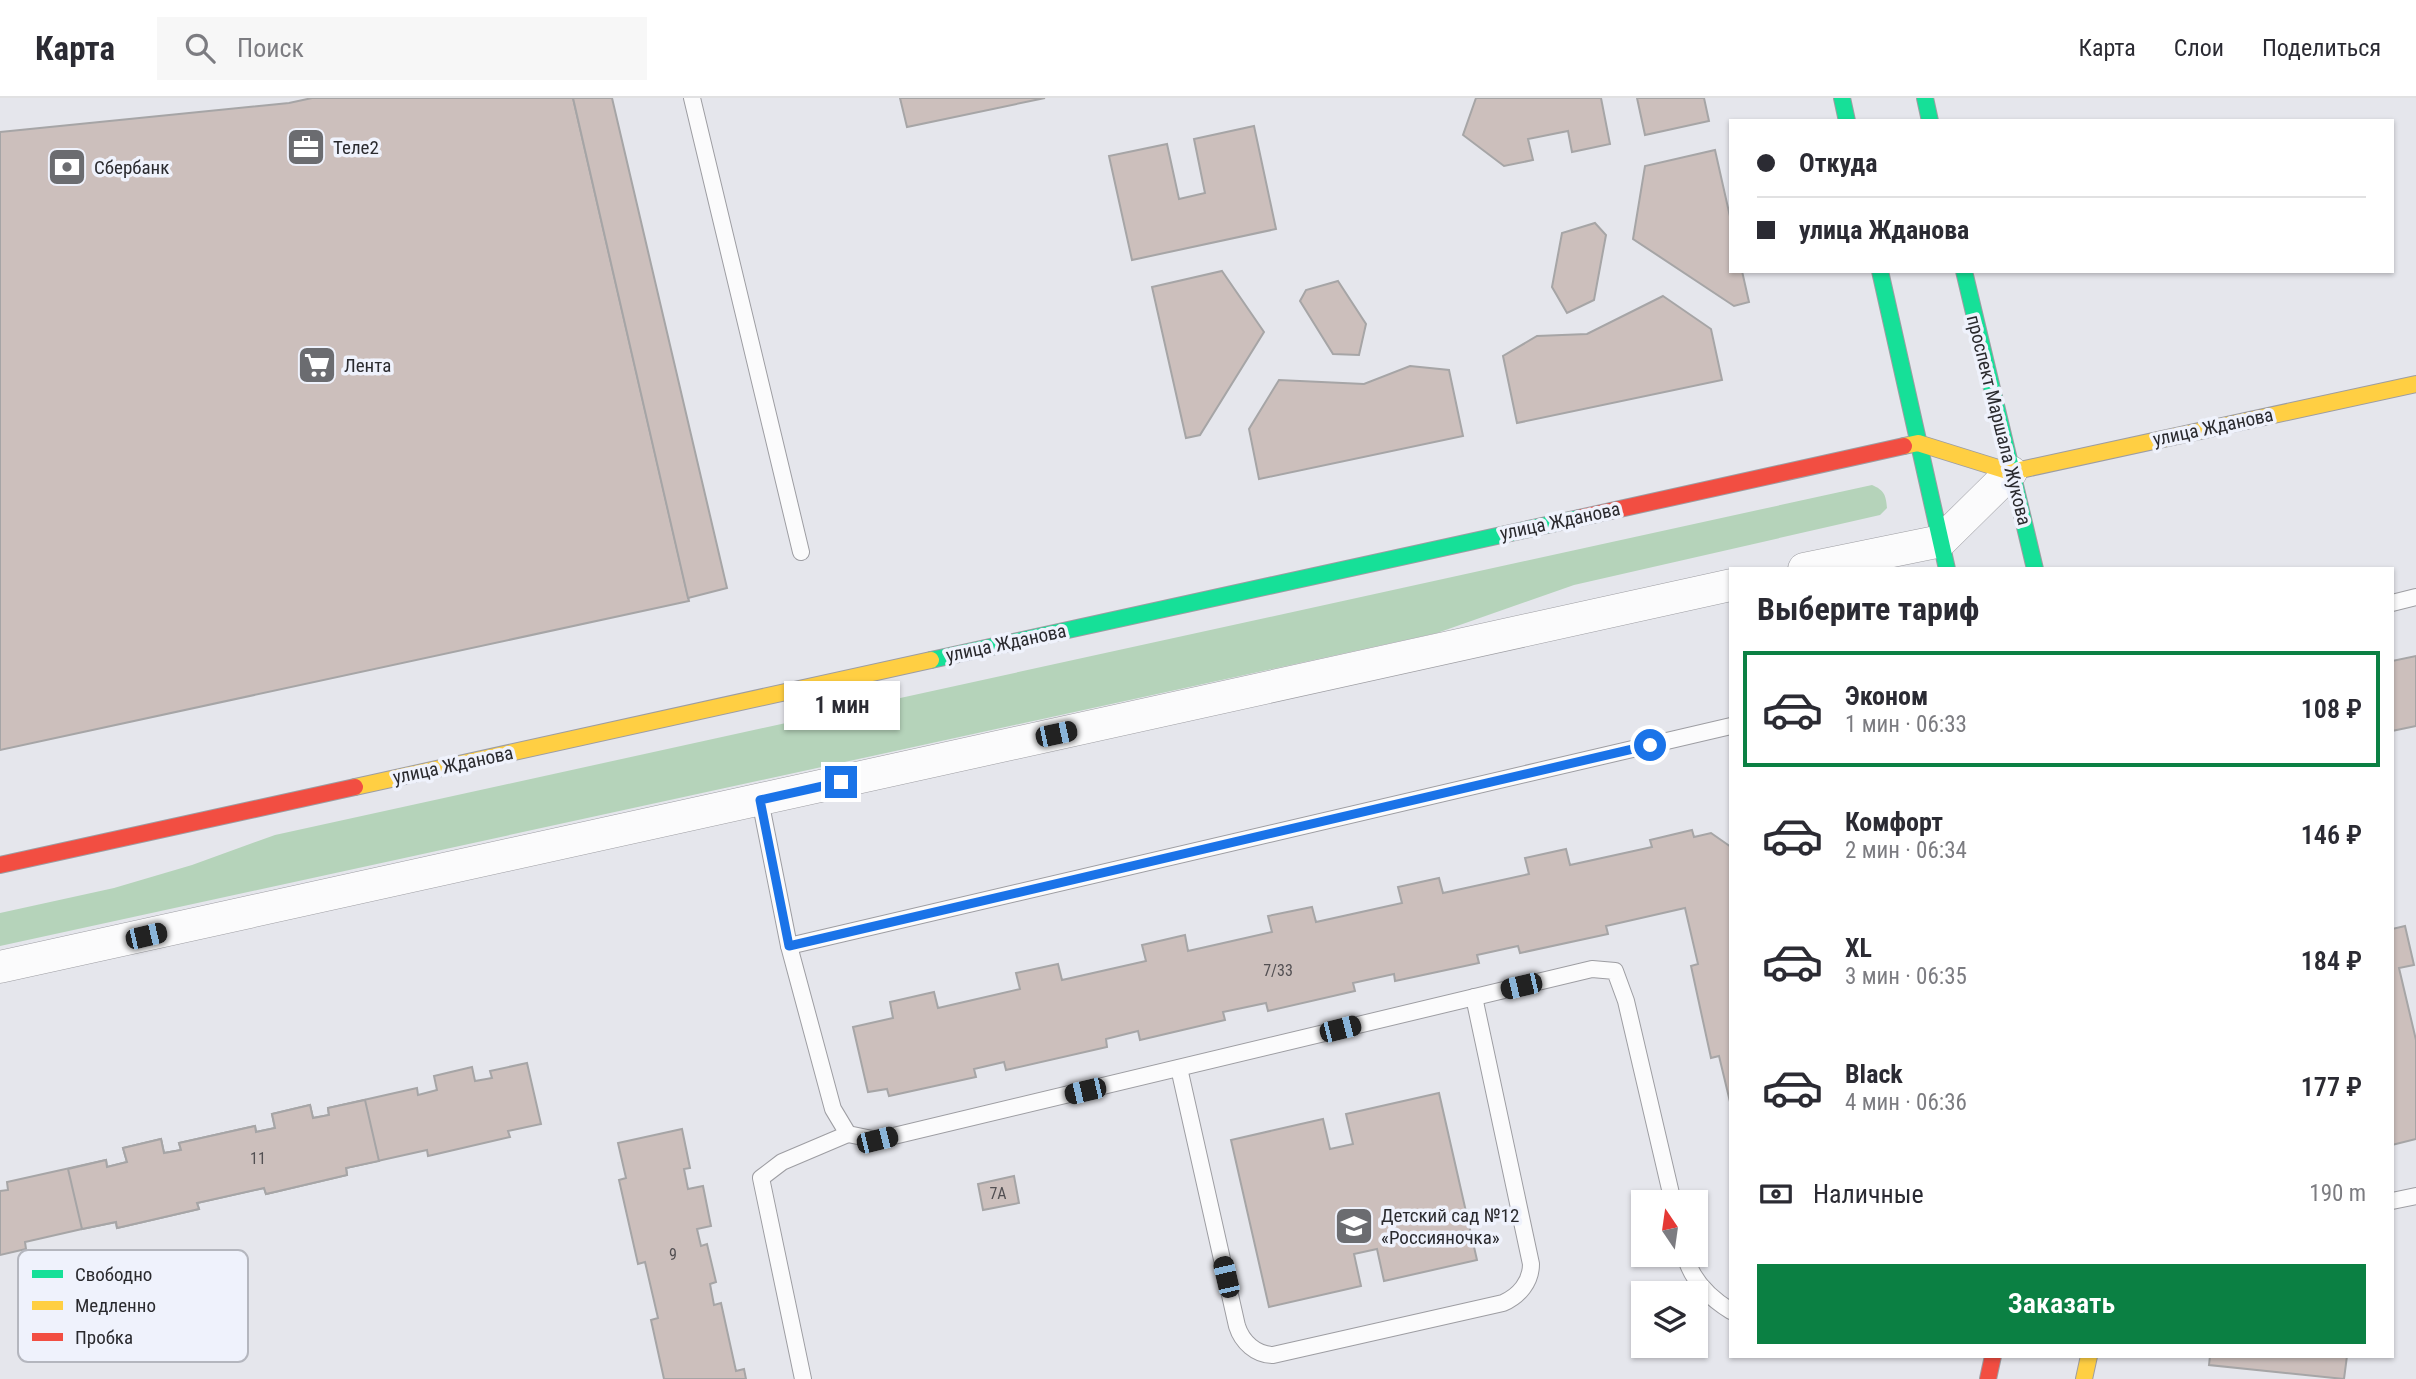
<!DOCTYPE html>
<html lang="ru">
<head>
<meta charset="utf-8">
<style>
	:root { --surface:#fff; --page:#f7f7f7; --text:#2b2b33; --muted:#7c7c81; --line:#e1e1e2; --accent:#0b8043 }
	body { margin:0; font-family:"Roboto Condensed",sans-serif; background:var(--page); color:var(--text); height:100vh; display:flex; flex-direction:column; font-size:26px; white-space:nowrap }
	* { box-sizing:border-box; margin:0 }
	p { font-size:23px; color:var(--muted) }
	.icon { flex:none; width:38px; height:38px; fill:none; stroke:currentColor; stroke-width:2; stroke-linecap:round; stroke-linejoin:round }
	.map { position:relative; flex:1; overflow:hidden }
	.side { position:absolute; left:1729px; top:469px; width:665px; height:791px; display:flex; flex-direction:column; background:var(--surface); border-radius:0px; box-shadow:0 2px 5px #0004 }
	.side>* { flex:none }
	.top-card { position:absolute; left:1729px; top:21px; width:665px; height:154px; border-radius:0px; box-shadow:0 2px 5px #0004; display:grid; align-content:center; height:154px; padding:0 28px; background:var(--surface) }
	.needle { width:46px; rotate:347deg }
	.fabs { position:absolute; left:1631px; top:1092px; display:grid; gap:14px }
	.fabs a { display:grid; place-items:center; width:77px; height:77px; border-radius:0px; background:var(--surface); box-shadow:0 2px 5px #0004; font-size:35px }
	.end { position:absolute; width:32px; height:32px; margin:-16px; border:9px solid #1a73e8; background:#fff; box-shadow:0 0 0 4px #fff }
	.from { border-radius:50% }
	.bubble { position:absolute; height:49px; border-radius:0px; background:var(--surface); box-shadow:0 2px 5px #0004; font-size:23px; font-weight:600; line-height:49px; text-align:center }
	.car { position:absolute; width:21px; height:42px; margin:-21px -10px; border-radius:9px; box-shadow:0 0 5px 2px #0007; background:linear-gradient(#222 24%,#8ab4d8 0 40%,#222 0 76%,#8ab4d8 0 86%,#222 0) }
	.top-card b { display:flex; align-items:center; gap:24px; height:66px; font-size:26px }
	.top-card b+b { border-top:2px solid var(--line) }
	.top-card i { width:18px; height:18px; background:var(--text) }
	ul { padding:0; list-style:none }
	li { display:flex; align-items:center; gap:21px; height:116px; margin:0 14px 10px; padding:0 14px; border:4px solid transparent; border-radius:0px }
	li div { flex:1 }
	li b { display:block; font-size:26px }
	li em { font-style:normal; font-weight:600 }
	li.active { border-color:var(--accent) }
	li>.icon { width:63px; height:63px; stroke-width:1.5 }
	h2 { padding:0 28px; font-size:32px; line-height:84px }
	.pay { display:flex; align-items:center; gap:18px; height:77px; padding:0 28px; font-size:26px }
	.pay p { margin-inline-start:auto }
	.button { display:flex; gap:14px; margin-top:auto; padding:14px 28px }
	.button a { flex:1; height:80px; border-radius:0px; background:var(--accent); color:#fff; font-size:28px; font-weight:600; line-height:80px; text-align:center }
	header { display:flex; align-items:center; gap:42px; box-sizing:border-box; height:98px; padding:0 35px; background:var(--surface); border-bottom:2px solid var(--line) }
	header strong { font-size:33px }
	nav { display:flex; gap:38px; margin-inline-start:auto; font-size:24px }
	.search { width:490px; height:63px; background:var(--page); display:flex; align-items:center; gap:18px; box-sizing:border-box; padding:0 24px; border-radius:0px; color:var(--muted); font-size:26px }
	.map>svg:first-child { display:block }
</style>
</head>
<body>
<header>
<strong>Карта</strong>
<div class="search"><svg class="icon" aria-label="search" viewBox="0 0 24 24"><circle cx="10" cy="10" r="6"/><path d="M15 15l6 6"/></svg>Поиск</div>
<nav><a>Карта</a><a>Слои</a><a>Поделиться</a></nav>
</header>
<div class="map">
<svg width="2416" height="1281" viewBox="0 0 2416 1281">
	<rect width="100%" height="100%" fill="#e5e6ec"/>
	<path fill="#b5d3ba" d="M1872,387c12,5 14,10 15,23l-7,7 -306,70 -137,48 -1437,313v-33l114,-25 78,-23 83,-30z"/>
	<g fill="#ccbfbc" stroke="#a6a5a6" stroke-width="2">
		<path d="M312,0h261l116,503 -689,149v-618l289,-29z"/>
		<path d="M573,0h39l115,490 -39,10z"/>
		<path d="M900,0h145l-138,29z"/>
		<path d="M1476,0h125l9,46 -38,8 -4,-21 -40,8 5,21 -29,6 -41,-31z"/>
		<path d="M1637,0h67l5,23 -64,14z"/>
		<path d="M1254,28l22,103 -144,31 -23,-104 58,-12 12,55 26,-6 -11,-54z"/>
		<path d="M1715,52l16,71v50h11l7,31 -15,4 -101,-67 12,-73z"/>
		<path d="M1595,125l11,12 -12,65 -27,13 -15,-26 10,-54z"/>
		<path d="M1222,173l42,61 -64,103 -14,3 -34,-151z"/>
		<path d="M1338,183l28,43 -7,31 -26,-1 -33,-53 6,-11z"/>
		<path d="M1663,198l48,33 11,51 -205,43 -14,-67 34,-20 50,-2z"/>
		<path d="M1410,268l39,4 14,66 -204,43 -10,-50 30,-49 85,4z"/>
		<path d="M2416,558v70l-24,5v-70z"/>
		<path d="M1692,732l2,7 17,-4 20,14v259l-12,-50 -8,2 -20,-92 7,-2 -13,-56 -79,18 2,8 -88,19 -2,-7 -41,9 2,8 -84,18 -1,-7 -41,9 2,8 -87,20 -2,-8 -43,9 2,8 -85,20 -2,-9 -32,8 1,8 -101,23 -2,-8 -30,7 2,8 -87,19 -2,-7 -19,3 -15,-65 40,-9 -3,-16 44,-10 4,16 82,-19 -4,-16 42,-9 4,16 84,-19 -4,-16 43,-10 3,16 84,-19 -4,-16 44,-9 4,15 86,-19 -4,-16 41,-9 4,15 86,-19 -4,-16 41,-9 4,16 82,-18 -2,-7z"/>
		<path d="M2405,828l9,39 -15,3 17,72v99l-24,6v-216z"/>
		<path d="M527,965l14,61 -33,7 2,6 -82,19 -1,-6 -81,18 1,7 -81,19 -2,-6 -67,15 2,6 -82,19 -1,-6 -34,7 -57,13 1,7 -26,6v-64l8,-1 -1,-8 99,-22 1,7 20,-5 -4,-14 38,-9 3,14 17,-3 -2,-7 76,-17 1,6 19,-4 -3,-14 38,-9 3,13 16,-3 -1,-7 89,-20 1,7 19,-5 -3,-14 38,-9 3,14 17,-3 -2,-7z"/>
		<path d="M1439,995l38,167 -93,21 -7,-32 -23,5 7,32 -92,21 -38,-167 92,-21 7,30 23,-5 -7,-30z"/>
		<path d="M365,1002l14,61 -33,7 1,7 -81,19 -2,-6 -67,15 2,6 -82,19 -1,-6 -34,7 -14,-60 38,-9 1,7 20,-5 -4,-14 38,-9 3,14 17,-3 -2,-7 76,-17 1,6 19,-4 -3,-14 38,-9 3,13 16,-3 -1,-7z"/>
		<path d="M682,1031l8,39 -6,1 4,20 15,-3 8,40 -14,3 4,17 6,-2 9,38 -6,2 4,21 7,-2 15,68 8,-2 2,10h-82l-13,-59 7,-2 -13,-56 -7,2 -19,-84 7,-2 -8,-35z"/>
		<path d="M1014,1078l5,27 -36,7 -5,-26z"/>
		<path d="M2210,1258h137l-3,23 -135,-14z"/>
	</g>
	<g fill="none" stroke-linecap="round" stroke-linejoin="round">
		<g stroke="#9d9da2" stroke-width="18">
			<g id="lane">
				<path d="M692,0l109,454"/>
				<path d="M2392,505l24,-6"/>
				<path d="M760,702l29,146 44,163 15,25 29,6 715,-171 23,2 11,30 47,201"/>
				<path d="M789,848l942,-220"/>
				<path d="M1179,970l58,258c5,16 19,29 36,29l230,-52c16,-7 28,-21 28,-39l-57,-267"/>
				<path d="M2392,1103l24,-5"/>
				<path d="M1685,1157c6,24 25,43 46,56"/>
				<path d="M803,1281l-42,-201 21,-16 66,-28"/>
			</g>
		</g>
		<g stroke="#9d9da2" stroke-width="33">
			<g id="street">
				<path d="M1804,471l137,-28 70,-69"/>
				<path d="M0,869l1731,-382"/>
			</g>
		</g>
		<g stroke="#9d9da2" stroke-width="18">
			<g id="fast">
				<path d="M1842,0l5,23"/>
				<path d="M1925,0l5,23"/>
				<path d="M1880,173l67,298"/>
				<path d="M1964,173l71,298"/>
				<path d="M931,562l648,-142"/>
			</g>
		</g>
		<g stroke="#9d9da2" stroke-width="18">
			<g id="slow">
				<path d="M1904,348l14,-3 93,29 405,-88"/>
				<path d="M355,689l576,-127"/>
				<path d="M2084,1281l5,-23"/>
			</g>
		</g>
		<g stroke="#9d9da2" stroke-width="18">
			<g id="jam">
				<path d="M1579,420l325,-72"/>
				<path d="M0,767l355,-78"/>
				<path d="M1988,1281l5,-23"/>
			</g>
		</g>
		<use href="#lane" stroke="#fbfbfc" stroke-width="16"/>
		<use href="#street" stroke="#fbfbfc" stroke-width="32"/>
		<use href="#fast" stroke="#16e098" stroke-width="16"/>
		<use href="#slow" stroke="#ffcf43" stroke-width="16"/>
		<use href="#jam" stroke="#f24e42" stroke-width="16"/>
	</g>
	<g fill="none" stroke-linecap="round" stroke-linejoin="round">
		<path stroke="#1a73e8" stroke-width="9" d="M841,684l-81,18 29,146 861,-201"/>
	</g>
	<defs>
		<g id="office-square" transform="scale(2.0125)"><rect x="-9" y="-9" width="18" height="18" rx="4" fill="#6b6c70" stroke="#eff2fc"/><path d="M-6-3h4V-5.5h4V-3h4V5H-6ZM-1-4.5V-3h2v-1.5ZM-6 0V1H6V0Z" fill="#fff"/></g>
		<g id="bank-square" transform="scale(2.0125)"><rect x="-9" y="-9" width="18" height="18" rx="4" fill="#6b6c70" stroke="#eff2fc"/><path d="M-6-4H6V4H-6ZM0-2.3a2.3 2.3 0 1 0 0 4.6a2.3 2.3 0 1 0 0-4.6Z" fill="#fff"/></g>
		<g id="supermarket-square" transform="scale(2.0125)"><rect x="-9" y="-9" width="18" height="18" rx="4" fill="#6b6c70" stroke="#eff2fc"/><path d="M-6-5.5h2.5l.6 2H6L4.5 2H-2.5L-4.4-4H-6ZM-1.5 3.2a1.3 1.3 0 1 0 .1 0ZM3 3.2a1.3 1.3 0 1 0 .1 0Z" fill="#fff"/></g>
		<g id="school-square" transform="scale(2.0125)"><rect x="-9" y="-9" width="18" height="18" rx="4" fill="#6b6c70" stroke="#eff2fc"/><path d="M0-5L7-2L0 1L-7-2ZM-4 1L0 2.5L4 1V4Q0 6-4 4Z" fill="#fff"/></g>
	</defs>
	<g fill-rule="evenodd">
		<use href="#office-square" x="306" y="49"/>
		<use href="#bank-square" x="67" y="69"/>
		<use href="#supermarket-square" x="317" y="267"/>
		<use href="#school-square" x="1354" y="1128"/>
	</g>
	<g text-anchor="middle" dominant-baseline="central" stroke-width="7" stroke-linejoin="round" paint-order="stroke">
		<g font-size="16" fill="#524f52">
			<text x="1278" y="872">7/33</text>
			<text x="258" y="1060">11</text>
			<text x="998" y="1095">7А</text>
			<text x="673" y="1156">9</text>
		</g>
		<g font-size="19" fill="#2a2a2e" stroke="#eff2fc" text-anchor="start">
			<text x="333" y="49">Теле2</text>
			<text x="94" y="69">Сбербанк</text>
			<text x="344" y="267">Лента</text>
			<text x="1381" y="1117">Детский сад №12<tspan x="1381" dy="22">«Россияночка»</tspan></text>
		</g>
		<g font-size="19" fill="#2a2a2e" stroke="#eff2fc">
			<text transform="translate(1999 322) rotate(76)">проспект Маршала Жукова</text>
			<text transform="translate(2213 329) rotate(-12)">улица Жданова</text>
			<text transform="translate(1560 423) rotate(-12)">улица Жданова</text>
			<text transform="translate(1006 545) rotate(-12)">улица Жданова</text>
			<text transform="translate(453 667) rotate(-12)">улица Жданова</text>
		</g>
	</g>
	<rect x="18" y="1152" width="230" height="112" rx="10" fill="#eff2fc" stroke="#b4b6be" stroke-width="2"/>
	<rect x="32" y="1172" width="31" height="8" fill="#16e098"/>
	<rect x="32" y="1203" width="31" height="9" fill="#ffcf43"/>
	<rect x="32" y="1235" width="31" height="8" fill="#f24e42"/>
	<g font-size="19" fill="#2a2a2e">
		<text x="75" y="1183">Свободно</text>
		<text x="75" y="1214">Медленно</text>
		<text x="75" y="1246">Пробка</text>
	</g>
</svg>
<div class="fabs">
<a><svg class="needle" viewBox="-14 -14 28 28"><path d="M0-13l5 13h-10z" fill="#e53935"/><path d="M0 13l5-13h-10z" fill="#7c7c81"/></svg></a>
<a><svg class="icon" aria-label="layers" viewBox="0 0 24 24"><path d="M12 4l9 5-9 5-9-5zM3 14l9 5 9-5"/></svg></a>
</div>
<i class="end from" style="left:1650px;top:647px"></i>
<i class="end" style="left:841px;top:684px"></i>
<div class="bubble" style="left:784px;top:583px;width:116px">1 мин</div>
<i class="car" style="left:1056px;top:636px;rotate:78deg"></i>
<i class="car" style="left:146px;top:838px;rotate:77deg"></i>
<i class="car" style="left:1521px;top:888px;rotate:257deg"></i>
<i class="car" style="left:1340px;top:931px;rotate:76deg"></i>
<i class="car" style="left:1085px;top:993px;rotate:257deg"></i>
<i class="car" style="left:877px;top:1042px;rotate:76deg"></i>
<i class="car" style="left:1226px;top:1179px;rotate:347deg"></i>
<div class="top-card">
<b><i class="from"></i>Откуда</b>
<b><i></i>улица Жданова</b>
</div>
<section class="side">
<h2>Выберите тариф</h2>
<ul>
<li class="active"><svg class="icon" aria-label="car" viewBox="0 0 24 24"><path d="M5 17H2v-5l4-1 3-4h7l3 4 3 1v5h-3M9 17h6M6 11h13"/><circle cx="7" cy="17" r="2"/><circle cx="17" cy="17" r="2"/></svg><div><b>Эконом</b><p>1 мин · 06:33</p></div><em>108 ₽</em></li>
<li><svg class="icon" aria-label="car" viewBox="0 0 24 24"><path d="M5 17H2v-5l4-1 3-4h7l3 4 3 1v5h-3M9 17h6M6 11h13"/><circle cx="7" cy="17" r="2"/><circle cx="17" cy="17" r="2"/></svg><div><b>Комфорт</b><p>2 мин · 06:34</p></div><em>146 ₽</em></li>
<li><svg class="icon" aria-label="car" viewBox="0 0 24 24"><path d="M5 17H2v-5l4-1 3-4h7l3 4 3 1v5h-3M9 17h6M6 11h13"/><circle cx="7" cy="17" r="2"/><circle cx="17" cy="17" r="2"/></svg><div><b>XL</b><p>3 мин · 06:35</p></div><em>184 ₽</em></li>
<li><svg class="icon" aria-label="car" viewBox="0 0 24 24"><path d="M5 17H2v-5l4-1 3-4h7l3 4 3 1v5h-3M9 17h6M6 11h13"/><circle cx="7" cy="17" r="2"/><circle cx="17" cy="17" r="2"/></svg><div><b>Black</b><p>4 мин · 06:36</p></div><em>177 ₽</em></li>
</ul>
<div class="pay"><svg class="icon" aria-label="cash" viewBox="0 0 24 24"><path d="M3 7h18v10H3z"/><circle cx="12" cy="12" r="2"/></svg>Наличные<p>190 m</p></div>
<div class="button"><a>Заказать</a></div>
</section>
</div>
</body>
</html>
